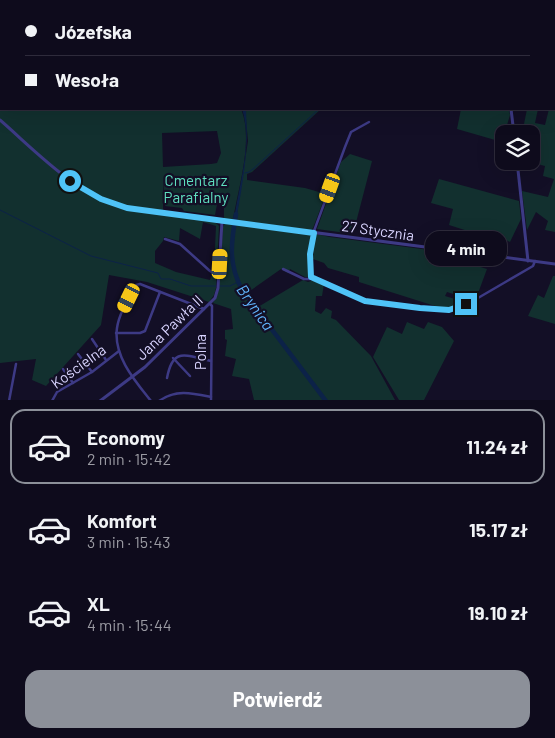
<!DOCTYPE html>
<html lang="pl">
<head>
<meta charset="utf-8">
<style>
	:root { --surface:#0e0b1c; --page:#1c1929; --text:#f1f3f6; --muted:#9b9ba3; --line:#2e2b3b; --accent:#8c9099 }
	body { margin:0; font-family:Barlow,sans-serif; background:var(--page); color:var(--text); height:100vh; display:flex; flex-direction:column; font-size:19px; white-space:nowrap }
	* { box-sizing:border-box; margin:0 }
	p { font-size:16px; color:var(--muted) }
	.icon { flex:none; width:28px; height:28px; fill:none; stroke:currentColor; stroke-width:2; stroke-linecap:round; stroke-linejoin:round }
	.map { position:relative; height:400px; overflow:hidden }
	.details { display:flex; flex-direction:column; background:var(--surface); flex:1 }
	.details>* { flex:none }
	.top-card { position:absolute; left:0px; top:0px; width:555px; height:110px; box-shadow:0 5px 20px #0002,0 0 0 1px var(--line); display:grid; align-content:center; height:110px; padding:0 25px; background:var(--surface) }
	.controls { position:absolute; left:495px; top:125px; display:grid; gap:10px }
	.controls a { display:grid; place-items:center; width:45px; height:45px; border-radius:10px; background:var(--surface); box-shadow:0 5px 20px #0002,0 0 0 1px var(--line); font-size:25px }
	.end { position:absolute; width:22px; height:22px; margin:-11px; border:6px solid #4fc3f7; background:#111; box-shadow:0 0 0 2px #111 }
	.from { border-radius:50% }
	.bubble { position:absolute; height:35px; border-radius:15px; background:var(--surface); box-shadow:0 5px 20px #0002,0 0 0 1px var(--line); font-size:16px; font-weight:700; line-height:35px; text-align:center }
	.car { position:absolute; width:15px; height:30px; margin:-15px -8px; border-radius:6px; box-shadow:0 0 4px 1px #0007; background:linear-gradient(#f5c518 24%,#345 0 40%,#f5c518 0 76%,#345 0 86%,#f5c518 0) }
	.top-card b { display:flex; align-items:center; gap:18px; height:48px; font-size:19px }
	.top-card b+b { border-top:1px solid var(--line) }
	.top-card i { width:12px; height:12px; background:var(--text) }
	ul { padding:9px 0 0; list-style:none }
	li { display:flex; align-items:center; gap:15px; height:75px; margin:0 10px 8px; padding:0 15px; border:2px solid transparent; border-radius:15px }
	li div { flex:1 }
	li b { display:block; font-size:19px }
	li em { font-style:normal; font-weight:700 }
	li.active { border-color:var(--accent) }
	li>.icon { width:45px; height:45px; stroke-width:1.5 }
	.primary-button { display:flex; gap:10px; margin-top:auto; padding:10px 25px }
	.primary-button a { flex:1; height:58px; border-radius:15px; background:var(--accent); color:#fff; font-size:20px; font-weight:700; line-height:58px; text-align:center }
	.map>svg:first-child { display:block }
</style>
</head>
<body>
<div class="map">
<svg width="555" height="401" viewBox="0 0 555 401">
	<rect width="100%" height="100%" fill="#130f26"/>
	<g fill="#12302f" fill-rule="evenodd">
		<path d="M0,0l196,1h-195v108h240c13,30 -3,80 -8,111l-9,-1v-17l-2,-3h-4l-3,16 -31,-4 -2,-3 -17,-2 -2,-27v34l47,7 5,2 4,4 -3,62 -2,7 -5,7 -62,-20 -38,-7 -8,50 -55,61 -14,-6 4,-21 -36,4zM217,131l4,22 -4,10 -6,1 -48,3 -1,-34zM203,222l13,4 -2,44 -4,10 -34,-8 -21,-9v-12l8,-10 1,-4 15,4 1,-13 20,11z"/>
		<path d="M245,109h76l-69,63 -5,2v6l58,8 21,6 -13,34 -2,2 -75,-10 12,-79z"/>
		<path d="M461,109h48l1,6 -8,27 -45,-13z"/>
		<path d="M527,109h11l-3,14 10,2 4,-16 6,1v122l-10,-2 3,-9 -12,-9 -9,18 -5,-39 26,6 6,-18 -11,-3 2,-10 -20,-5h6v-27h-9z"/>
		<path d="M350,154l22,7 -19,73 -36,-5 24,-67z"/>
		<path d="M439,179l80,22 2,18 -11,23 -8,-4 -3,3 -50,-16 4,-16 -22,-6z"/>
		<path d="M225,223l84,11 2,2 -2,41h-4l-15,-8 -2,4 -7,-4 -34,24 11,14 45,-27 5,2 6,-2 10,4 -2,12h-6l-1,15 6,3 5,-6 6,3 -1,7 5,2 35,36 24,44h-141l-5,-21 -17,-3 4,-17 -11,-3 2,-16 -2,-1v-9l8,-1 -2,-20 -18,-6 6,-13 4,-63z"/>
		<path d="M316,234l14,3 161,21 -2,7 -24,-7 -1,4 23,7 -10,27 -8,3 -22,-7 -2,4 20,6 -12,5 -18,1v-2l-76,-24v-5l-31,-9 -4,-5 -11,-4 1,-22z"/>
		<path d="M553,276h2v48l-27,-8 10,-21 6,3z"/>
		<path d="M407,322l17,7 4,-7 14,5 12,14 -30,59h-25l-26,-43 14,-30 15,7z"/>
	</g>
	<path fill="#0c2248" d="M242,109h3l1,2c3,39 -3,71 -10,109h-2c5,-36 19,-76 8,-111z"/>
	<g fill="none" stroke-linecap="round" stroke-linejoin="round">
		<g stroke="#0c2248" stroke-width="1">
			<path d="M554,71l1,-1"/>
			<path d="M245,173l4,-1 4,-3 66,-60"/>
			<path d="M0,210l91,46 67,17 3,6h9l21,7h25"/>
			<path d="M220,286h10l8,-4"/>
		</g>
		<path stroke="#0c2248" stroke-width="4.5" d="M236,214c-5,29 -8,49 6,76l84,111"/>
		<g stroke="#3d3a85" stroke-width="2.5">
			<path d="M471,1v-1"/>
			<path d="M554,95l1,1"/>
			<path d="M369,122l-18,10 -6,15 -31,84 -3,23v23l54,24 55,8 29,1 29,-12 55,-32 2,-5"/>
			<path d="M165,239l15,5 30,27 9,6"/>
			<path d="M283,269l21,10h6l1,-2"/>
			<path d="M210,304l2,2 -1,95"/>
			<path d="M116,333h24l5,-2 15,-39"/>
			<path d="M92,339l14,21"/>
			<path d="M78,354l14,18"/>
			<path d="M173,358l17,18"/>
			<path d="M63,369l10,14"/>
			<path d="M167,378c6,-32 19,-22 44,-17"/>
			<path d="M9,401l7,-37"/>
			<path d="M52,401l5,-9 35,-20 27,-21"/>
			<path d="M151,401c-16,-20 -38,-45 -34,-73 2,-15 12,-30 19,-43l4,-1 64,25"/>
			<path d="M159,401c17,-12 33,-8 52,-4"/>
		</g>
		<g stroke="#3d3a85" stroke-width="3">
			<path d="M499,0v1"/>
			<path d="M511,109l3,25"/>
			<path d="M0,120c40,35 75,74 127,88l428,56"/>
			<path d="M517,161l11,100"/>
			<path d="M100,401l45,-34 70,-69 3,-10 4,-67"/>
		</g>
	</g>
	<g fill="none" stroke-linecap="round" stroke-linejoin="round">
		<path stroke="#4fc3f7" stroke-width="6" d="M70,181l31,18 26,9 187,25 -4,21 1,23 54,24 55,7 29,2 17,-6"/>
	</g>
	<g text-anchor="middle" dominant-baseline="central" stroke-width="4.5" stroke-linejoin="round" paint-order="stroke">
		<g font-size="15" fill="#5fe0c0" stroke="#130f26">
			<text x="196" y="180">Cmentarz<tspan x="196" dy="17">Parafialny</tspan></text>
		</g>
		<g font-size="15" fill="#d9d4ff" stroke="#130f26">
			<text transform="translate(378 230) rotate(8)">27 Stycznia</text>
			<text transform="translate(169 327) rotate(-44)">Jana Pawła II</text>
			<text transform="translate(200 352) rotate(-90)">Polna</text>
			<text transform="translate(78 366) rotate(-36)">Kościelna</text>
		</g>
		<g font-size="16" font-style="italic" fill="#62b6ff" stroke="#130f26">
			<text transform="translate(256 307) rotate(55)">Brynica</text>
		</g>
	</g>
</svg>
<div class="controls">
<a><svg class="icon" aria-label="layers" viewBox="0 0 24 24"><path d="M12 4l9 5-9 5-9-5zM3 14l9 5 9-5"/></svg></a>
</div>
<i class="end from" style="left:70px;top:181px"></i>
<i class="end" style="left:466px;top:304px"></i>
<div class="bubble" style="left:425px;top:231px;width:82px">4 min</div>
<i class="car" style="left:330px;top:188px;rotate:200deg"></i>
<i class="car" style="left:220px;top:264px;rotate:3deg"></i>
<i class="car" style="left:129px;top:298px;rotate:206deg"></i>
<div class="top-card">
<b><i class="from"></i>Józefska</b>
<b><i></i>Wesoła</b>
</div>
</div>
<section class="details">
<ul>
<li class="active"><svg class="icon" aria-label="car" viewBox="0 0 24 24"><path d="M5 17H2v-5l4-1 3-4h7l3 4 3 1v5h-3M9 17h6M6 11h13"/><circle cx="7" cy="17" r="2"/><circle cx="17" cy="17" r="2"/></svg><div><b>Economy</b><p>2 min · 15:42</p></div><em>11.24 zł</em></li>
<li><svg class="icon" aria-label="car" viewBox="0 0 24 24"><path d="M5 17H2v-5l4-1 3-4h7l3 4 3 1v5h-3M9 17h6M6 11h13"/><circle cx="7" cy="17" r="2"/><circle cx="17" cy="17" r="2"/></svg><div><b>Komfort</b><p>3 min · 15:43</p></div><em>15.17 zł</em></li>
<li><svg class="icon" aria-label="car" viewBox="0 0 24 24"><path d="M5 17H2v-5l4-1 3-4h7l3 4 3 1v5h-3M9 17h6M6 11h13"/><circle cx="7" cy="17" r="2"/><circle cx="17" cy="17" r="2"/></svg><div><b>XL</b><p>4 min · 15:44</p></div><em>19.10 zł</em></li>
</ul>
<div class="primary-button"><a>Potwierdź</a></div>
</section>
</body>
</html>
